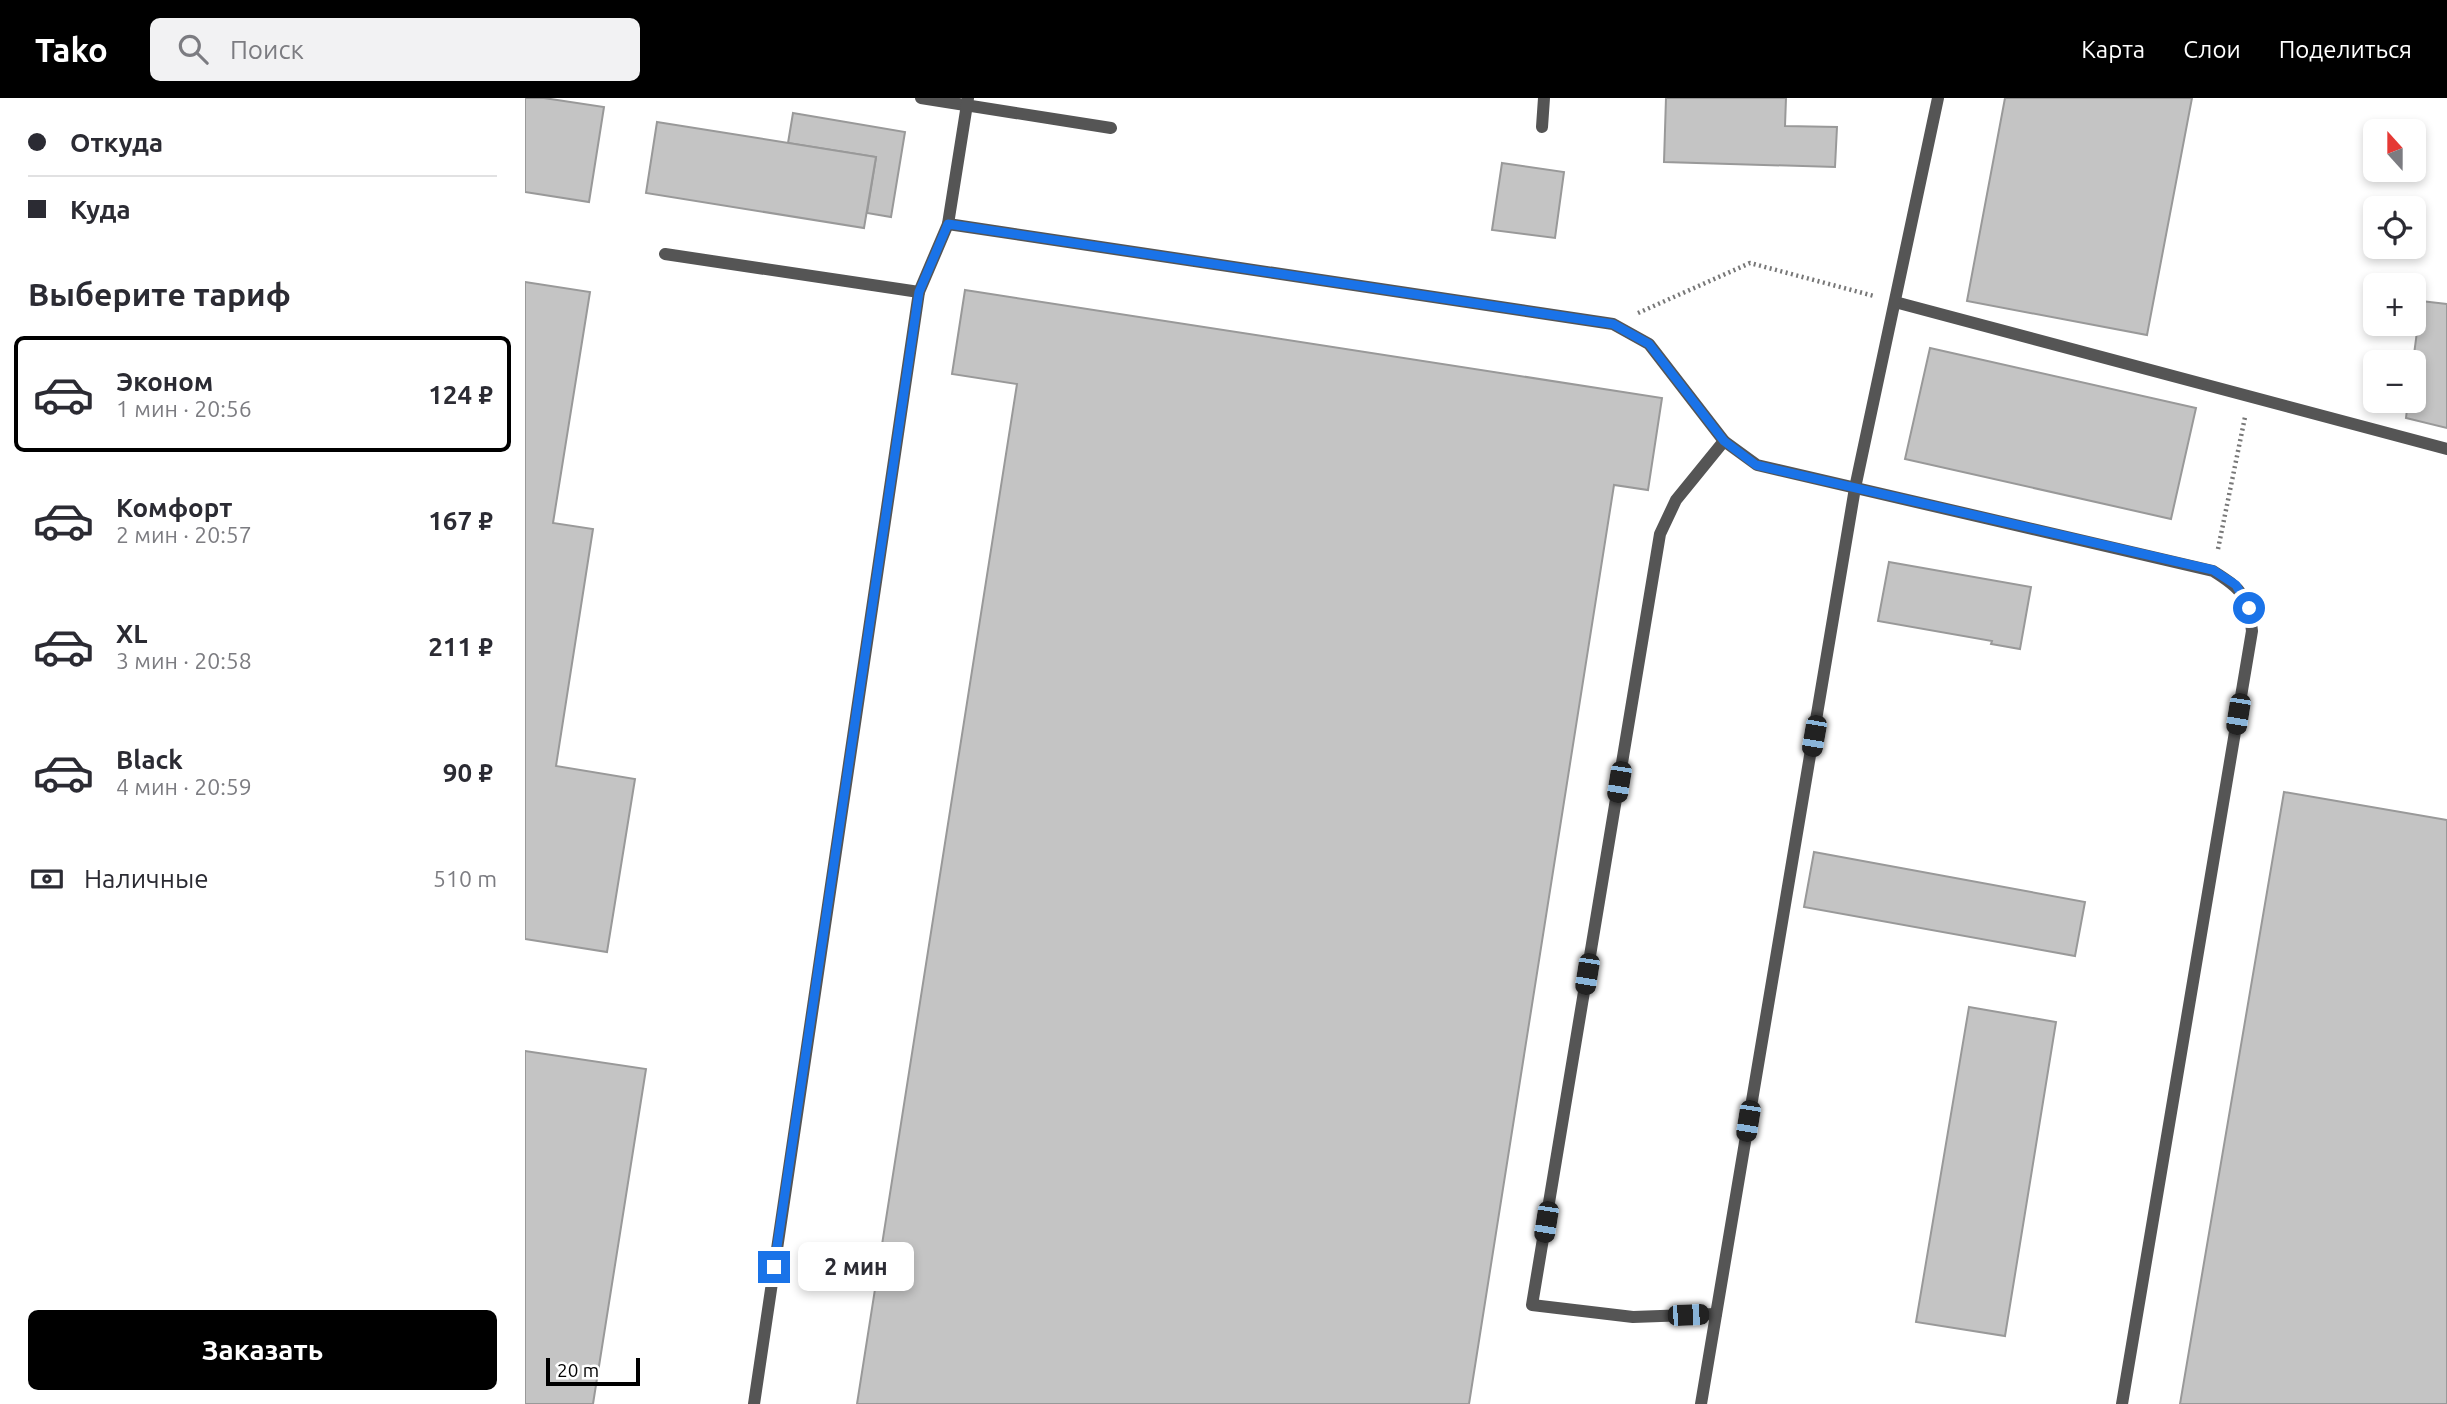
<!DOCTYPE html>
<html lang="ru">
<head>
<meta charset="utf-8">
<style>
	:root { --surface:#fff; --page:#f2f2f3; --text:#2b2b33; --muted:#7c7c81; --line:#e1e1e2; --accent:#000 }
	body { margin:0; font-family:Ubuntu,sans-serif; background:var(--page); color:var(--text); height:100vh; display:flex; flex-direction:column; font-size:26px; white-space:nowrap }
	* { box-sizing:border-box; margin:0 }
	p { font-size:23px; color:var(--muted) }
	.icon { flex:none; width:38px; height:38px; fill:none; stroke:currentColor; stroke-width:2; stroke-linecap:round; stroke-linejoin:round }
	.map { position:relative; flex:1; overflow:hidden }
	.drawer { display:flex; flex-direction:column; background:var(--surface); width:525px }
	.drawer>* { flex:none }
	.banner { display:grid; align-content:center; height:154px; padding:0 28px; background:var(--surface) }
	.needle { width:46px; rotate:339deg }
	.fabs { position:absolute; left:1838px; top:21px; display:grid; gap:14px }
	.fabs a { display:grid; place-items:center; width:63px; height:63px; border-radius:10px; background:var(--surface); box-shadow:0 4px 10px #0003; font-size:35px }
	.scale { position:absolute; left:21px; bottom:18px; width:94px; box-sizing:border-box; padding-left:7px; border:4px solid #000; border-top:0; font-size:19px; line-height:24px; white-space:nowrap; color:#000; -webkit-text-stroke:5px #fff; paint-order:stroke }
	.end { position:absolute; width:32px; height:32px; margin:-16px; border:9px solid #1a73e8; background:#fff; box-shadow:0 0 0 4px #fff }
	.from { border-radius:50% }
	.bubble { position:absolute; height:49px; border-radius:10px; background:var(--surface); box-shadow:0 4px 10px #0003; font-size:23px; font-weight:600; line-height:49px; text-align:center }
	.car { position:absolute; width:21px; height:42px; margin:-21px -10px; border-radius:9px; box-shadow:0 0 5px 2px #0007; background:linear-gradient(#222 24%,#8ab4d8 0 40%,#222 0 76%,#8ab4d8 0 86%,#222 0) }
	.banner b { display:flex; align-items:center; gap:24px; height:66px; font-size:26px }
	.banner b+b { border-top:2px solid var(--line) }
	.banner i { width:18px; height:18px; background:var(--text) }
	ul { padding:0; list-style:none }
	li { display:flex; align-items:center; gap:21px; height:116px; margin:0 14px 10px; padding:0 14px; border:4px solid transparent; border-radius:10px }
	li div { flex:1 }
	li b { display:block; font-size:26px }
	li em { font-style:normal; font-weight:600 }
	li.selected { border-color:var(--accent) }
	li>.icon { width:63px; height:63px; stroke-width:1.5 }
	h2 { padding:0 28px; font-size:32px; line-height:84px }
	.pay { display:flex; align-items:center; gap:18px; height:77px; padding:0 28px; font-size:26px }
	.pay p { margin-inline-start:auto }
	.primary-button { display:flex; gap:14px; margin-top:auto; padding:14px 28px }
	.primary-button a { flex:1; height:80px; border-radius:10px; background:var(--accent); color:#fff; font-size:28px; font-weight:600; line-height:80px; text-align:center }
	header { display:flex; align-items:center; gap:42px; box-sizing:border-box; height:98px; padding:0 35px; background:var(--accent); color:#fff }
	header strong { font-size:33px }
	nav { display:flex; gap:38px; margin-inline-start:auto; font-size:24px }
	.search { width:490px; height:63px; background:var(--page); display:flex; align-items:center; gap:18px; box-sizing:border-box; padding:0 24px; border-radius:10px; color:var(--muted); font-size:26px }
	main { display:flex; flex:1; min-height:0 }
	.map>svg:first-child { display:block }
</style>
</head>
<body>
<header>
<strong>Tako</strong>
<div class="search"><svg class="icon" aria-label="search" viewBox="0 0 24 24"><circle cx="10" cy="10" r="6"/><path d="M15 15l6 6"/></svg>Поиск</div>
<nav><a>Карта</a><a>Слои</a><a>Поделиться</a></nav>
</header>
<main>
<section class="drawer">
<div class="banner">
<b><i class="from"></i>Откуда</b>
<b><i></i>Куда</b>
</div>
<h2>Выберите тариф</h2>
<ul>
<li class="selected"><svg class="icon" aria-label="car" viewBox="0 0 24 24"><path d="M5 17H2v-5l4-1 3-4h7l3 4 3 1v5h-3M9 17h6M6 11h13"/><circle cx="7" cy="17" r="2"/><circle cx="17" cy="17" r="2"/></svg><div><b>Эконом</b><p>1 мин · 20:56</p></div><em>124 ₽</em></li>
<li><svg class="icon" aria-label="car" viewBox="0 0 24 24"><path d="M5 17H2v-5l4-1 3-4h7l3 4 3 1v5h-3M9 17h6M6 11h13"/><circle cx="7" cy="17" r="2"/><circle cx="17" cy="17" r="2"/></svg><div><b>Комфорт</b><p>2 мин · 20:57</p></div><em>167 ₽</em></li>
<li><svg class="icon" aria-label="car" viewBox="0 0 24 24"><path d="M5 17H2v-5l4-1 3-4h7l3 4 3 1v5h-3M9 17h6M6 11h13"/><circle cx="7" cy="17" r="2"/><circle cx="17" cy="17" r="2"/></svg><div><b>XL</b><p>3 мин · 20:58</p></div><em>211 ₽</em></li>
<li><svg class="icon" aria-label="car" viewBox="0 0 24 24"><path d="M5 17H2v-5l4-1 3-4h7l3 4 3 1v5h-3M9 17h6M6 11h13"/><circle cx="7" cy="17" r="2"/><circle cx="17" cy="17" r="2"/></svg><div><b>Black</b><p>4 мин · 20:59</p></div><em>90 ₽</em></li>
</ul>
<div class="pay"><svg class="icon" aria-label="cash" viewBox="0 0 24 24"><path d="M3 7h18v10H3z"/><circle cx="12" cy="12" r="2"/></svg>Наличные<p>510 m</p></div>
<div class="primary-button"><a>Заказать</a></div>
</section>
<div class="map">
<svg width="1922" height="1306" viewBox="0 0 1922 1306">
	<rect width="100%" height="100%" fill="#fff"/>
	<g fill="#c4c4c4" stroke="#999" stroke-width="2">
		<path d="M0,0h19l60,9 -15,95 -64,-10z"/>
		<path d="M1141,0h120l-1,28 52,1 -2,40 -171,-5z"/>
		<path d="M1480,0h187l-45,237 -180,-34z"/>
		<path d="M268,15l112,19 -14,85 -24,-4 9,-56 -88,-14z"/>
		<path d="M132,24l219,35 -12,71 -218,-35z"/>
		<path d="M977,65l62,9 -9,66 -63,-8z"/>
		<path d="M0,184l65,10 -37,231 40,6 -37,237 79,13 -28,173 -82,-13z"/>
		<path d="M440,192l697,108 -14,92 -34,-5 -145,919h-612l160,-1020 -65,-10z"/>
		<path d="M1896,203l26,3v124l-41,-10 2,-17h5v-39z"/>
		<path d="M1405,250l266,60 -25,111 -266,-60z"/>
		<path d="M1364,464l142,25 -11,62 -29,-5 1,-3 -114,-20z"/>
		<path d="M1759,694l163,28v584h-267z"/>
		<path d="M1289,754l271,50 -10,54 -271,-49z"/>
		<path d="M1444,909l87,15 -51,314 -89,-14z"/>
		<path d="M0,953l121,18 -53,335h-68z"/>
	</g>
	<g fill="none" stroke-linecap="round" stroke-linejoin="round">
		<g stroke="#777" stroke-width="4.5" stroke-dasharray="2 3.5" stroke-linecap="butt">
			<path d="M1113,215l112,-50 124,33"/>
			<path d="M1693,451l27,-132"/>
		</g>
		<g stroke="#555" stroke-width="12">
			<path d="M396,0l190,30"/>
			<path d="M1017,29l2,-29"/>
			<path d="M423,126l665,100 36,20 75,97 33,24 456,106c29,18 35,25 39,60l-130,773"/>
			<path d="M140,156l254,38"/>
			<path d="M1370,204l552,147"/>
			<path d="M1191,1216l-83,3 -101,-12 128,-771 16,-34 48,-59"/>
			<path d="M229,1306l165,-1112 29,-68 20,-126"/>
			<path d="M1176,1306l154,-916 83,-390"/>
		</g>
	</g>
	<g fill="none" stroke-linecap="round" stroke-linejoin="round">
		<path stroke="#1a73e8" stroke-width="9" d="M249,1169l145,-975 29,-68 665,100 36,20 75,97 32,24 457,105 23,15 13,23"/>
	</g>
</svg>
<div class="fabs">
<a><svg class="needle" viewBox="-14 -14 28 28"><path d="M0-13l5 13h-10z" fill="#e53935"/><path d="M0 13l5-13h-10z" fill="#7c7c81"/></svg></a>
<a><svg class="icon" aria-label="locate" viewBox="0 0 24 24"><circle cx="12" cy="12" r="6"/><path d="M12 2v4M12 18v4M2 12h4M18 12h4"/></svg></a>
<a>+</a>
<a>−</a>
</div>
<div class="scale">20 m</div>
<i class="end from" style="left:1724px;top:510px"></i>
<i class="end" style="left:249px;top:1169px"></i>
<div class="bubble" style="left:273px;top:1144px;width:116px">2 мин</div>
<i class="car" style="left:1713px;top:616px;rotate:189deg"></i>
<i class="car" style="left:1289px;top:638px;rotate:190deg"></i>
<i class="car" style="left:1094px;top:684px;rotate:189deg"></i>
<i class="car" style="left:1062px;top:876px;rotate:189deg"></i>
<i class="car" style="left:1223px;top:1023px;rotate:189deg"></i>
<i class="car" style="left:1021px;top:1124px;rotate:189deg"></i>
<i class="car" style="left:1163px;top:1217px;rotate:88deg"></i>
</div>
</main>
</body>
</html>
